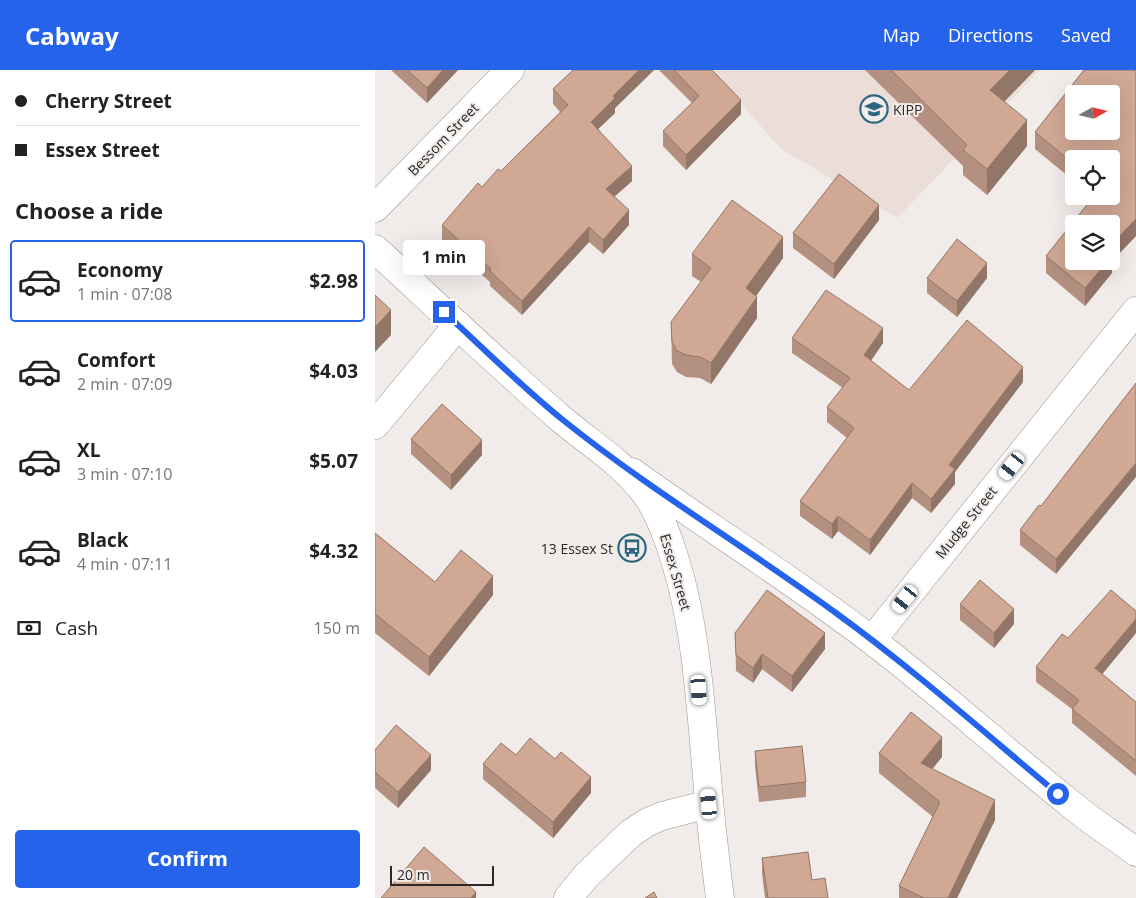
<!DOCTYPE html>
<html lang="en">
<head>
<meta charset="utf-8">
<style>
	:root { --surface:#fff; --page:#f2f2f2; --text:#222; --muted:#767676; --line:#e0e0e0; --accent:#2563eb }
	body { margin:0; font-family:"Open Sans",sans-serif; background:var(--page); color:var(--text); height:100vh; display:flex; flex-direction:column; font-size:19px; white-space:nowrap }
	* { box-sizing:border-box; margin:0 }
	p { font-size:16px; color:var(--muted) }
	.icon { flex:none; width:28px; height:28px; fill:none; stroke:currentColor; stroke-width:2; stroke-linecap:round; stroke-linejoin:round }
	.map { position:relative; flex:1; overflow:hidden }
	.side { display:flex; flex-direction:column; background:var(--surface); width:375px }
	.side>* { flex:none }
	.banner { display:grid; align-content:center; height:110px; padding:0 15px; background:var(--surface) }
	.needle { width:32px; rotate:82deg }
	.fabs { position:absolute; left:690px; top:15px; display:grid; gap:10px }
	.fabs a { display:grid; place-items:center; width:55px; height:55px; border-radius:5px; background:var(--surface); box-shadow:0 5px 20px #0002; font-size:25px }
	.scale { position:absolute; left:15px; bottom:12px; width:104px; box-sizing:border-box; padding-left:5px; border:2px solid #2b2929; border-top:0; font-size:14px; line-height:18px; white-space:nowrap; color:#2b2929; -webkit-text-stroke:4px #f1ece9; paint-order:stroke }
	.end { position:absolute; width:22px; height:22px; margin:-11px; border:6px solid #2563eb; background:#fff; box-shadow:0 0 0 2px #fff }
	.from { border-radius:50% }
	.bubble { position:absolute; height:35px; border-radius:5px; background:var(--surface); box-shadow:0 5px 20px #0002; font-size:16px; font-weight:700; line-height:35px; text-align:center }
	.car { position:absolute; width:15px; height:30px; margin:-15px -8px; border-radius:6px; box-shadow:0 0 4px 1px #0007; background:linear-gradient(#fff 24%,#345 0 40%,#fff 0 76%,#345 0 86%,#fff 0) }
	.banner b { display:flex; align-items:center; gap:18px; height:48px; font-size:19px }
	.banner b+b { border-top:1px solid var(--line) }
	.banner i { width:12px; height:12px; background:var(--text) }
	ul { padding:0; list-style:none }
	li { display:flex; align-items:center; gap:15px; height:82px; margin:0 10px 8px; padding:0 5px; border:2px solid transparent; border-radius:5px }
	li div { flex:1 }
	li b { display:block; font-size:19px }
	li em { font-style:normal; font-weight:700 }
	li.active { border-color:var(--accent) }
	li>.icon { width:45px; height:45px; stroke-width:1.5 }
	h2 { padding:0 15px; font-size:22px; line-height:60px }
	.pay { display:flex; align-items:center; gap:12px; height:55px; padding:0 15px; font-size:19px }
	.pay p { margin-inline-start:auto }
	.primary-button { display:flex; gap:10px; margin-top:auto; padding:10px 15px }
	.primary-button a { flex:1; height:58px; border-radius:5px; background:var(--accent); color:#fff; font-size:20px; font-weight:700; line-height:58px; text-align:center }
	header { display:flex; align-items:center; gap:30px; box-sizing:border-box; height:70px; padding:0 25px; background:var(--accent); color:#fff }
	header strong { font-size:24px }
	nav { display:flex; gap:28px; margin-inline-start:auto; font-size:18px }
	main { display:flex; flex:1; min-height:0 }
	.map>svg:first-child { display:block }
</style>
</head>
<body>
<header>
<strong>Cabway</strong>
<nav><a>Map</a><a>Directions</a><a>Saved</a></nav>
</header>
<main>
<section class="side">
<div class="banner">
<b><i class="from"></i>Cherry Street</b>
<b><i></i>Essex Street</b>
</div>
<h2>Choose a ride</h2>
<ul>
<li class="active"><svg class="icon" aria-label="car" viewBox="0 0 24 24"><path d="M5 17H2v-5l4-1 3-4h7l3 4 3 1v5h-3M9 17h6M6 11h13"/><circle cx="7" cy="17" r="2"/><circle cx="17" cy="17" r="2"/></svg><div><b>Economy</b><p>1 min · 07:08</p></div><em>$2.98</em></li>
<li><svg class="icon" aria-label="car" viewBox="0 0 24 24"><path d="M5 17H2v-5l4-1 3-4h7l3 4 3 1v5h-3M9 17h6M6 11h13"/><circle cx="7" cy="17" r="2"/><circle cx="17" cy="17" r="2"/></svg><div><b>Comfort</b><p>2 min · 07:09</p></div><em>$4.03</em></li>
<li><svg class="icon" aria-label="car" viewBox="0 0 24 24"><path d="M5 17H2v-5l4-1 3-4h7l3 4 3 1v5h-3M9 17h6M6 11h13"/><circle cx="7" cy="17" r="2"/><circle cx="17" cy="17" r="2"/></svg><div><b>XL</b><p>3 min · 07:10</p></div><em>$5.07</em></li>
<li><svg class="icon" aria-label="car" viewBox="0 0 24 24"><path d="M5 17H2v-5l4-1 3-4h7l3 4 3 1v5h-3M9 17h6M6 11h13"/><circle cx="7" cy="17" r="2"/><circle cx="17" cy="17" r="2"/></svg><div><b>Black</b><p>4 min · 07:11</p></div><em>$4.32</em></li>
</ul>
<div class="pay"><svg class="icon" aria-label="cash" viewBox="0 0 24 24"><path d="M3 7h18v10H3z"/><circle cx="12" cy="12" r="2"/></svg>Cash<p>150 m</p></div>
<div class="primary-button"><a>Confirm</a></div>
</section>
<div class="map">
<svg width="761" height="828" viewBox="0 0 761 828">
	<rect width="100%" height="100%" fill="#f1ece9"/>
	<path fill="#ebded8" d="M337,0h328l-143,148 -117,-70z"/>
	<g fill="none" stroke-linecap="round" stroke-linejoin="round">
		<g stroke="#9a9592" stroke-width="29">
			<g id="street">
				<path d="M0,138l135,-138"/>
				<path d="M0,355l83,-100"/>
				<path d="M257,402c79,57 161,108 238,167 70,53 134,112 202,166 20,17 43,31 64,47"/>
				<path d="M497,570l264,-329"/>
				<path d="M193,828l19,-23 44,-42 17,-11 14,-6 47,-12"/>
			</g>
		</g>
		<g stroke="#9a9592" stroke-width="29">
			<path id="secondary" d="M0,179c61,56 122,114 185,169 29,25 62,44 85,75 11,14 18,32 24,49 27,75 31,157 38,235 3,41 8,81 13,121"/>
		</g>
		<use href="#street" stroke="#fff" stroke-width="28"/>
		<use href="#secondary" stroke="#fff" stroke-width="28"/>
	</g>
	<g fill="#b3907f" fill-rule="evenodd">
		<path d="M16,0h67l-31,33z"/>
		<path d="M198,0h81l-39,38v5l-17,16 34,52 -18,16 15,28 -26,29 -14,-12 -67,73 -32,-29v-4l-48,-42v-15l40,-38 19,-16 59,-59 -7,-8v-15z"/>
		<path d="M284,0h53l29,44 -55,56 -23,-24v-15l29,-28z"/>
		<path d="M490,0h170l-31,32 23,44 -40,49 -24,-20v-9z"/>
		<path d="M709,0h52v166l-24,25v12l-27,33 -39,-33v-17l46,-57 -3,-3h22v-37h-37v22l-39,-32v-17zM699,24h37v37h-37zM699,154h37v37h-37z"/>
		<path d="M504,150l-45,59 -41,-31v-15z"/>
		<path d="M317,184l91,4 -27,38 1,22 -46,66 -11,-6 -14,-1 -9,-5 -5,-8 -1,-42 30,-40 -9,-6z"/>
		<path d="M552,208h60l-30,39 -30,-24z"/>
		<path d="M417,268l91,5 -12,18 38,29 114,-8 -68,90v12l-24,29 -19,-15 -42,57 -32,-24 -6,8 -32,-23v-15l47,-63 -20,-16v-15l16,-19 -51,-35z"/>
		<path d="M761,313l-80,191 -36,-29v-15l21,-24z"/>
		<path d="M36,369l71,16 -31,35 -40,-36z"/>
		<path d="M0,463l60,49 58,13 -64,81 -54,-43z"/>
		<path d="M585,534l54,20 -20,24 -34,-28z"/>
		<path d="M761,541v22l-34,41 34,28v74l-64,-53v-14l-36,-27v-15l32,-29z"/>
		<path d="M360,563l90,16 -33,43 -30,-23 -9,14 -17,-12z"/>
		<path d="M0,680l56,20 -33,38 -23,-20z"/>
		<path d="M380,681l51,31v15l-47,5 -4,-36z"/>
		<path d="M504,683l63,4 -10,12 63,51 -38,78h-58v-12l34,-69 -54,-44z"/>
		<path d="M141,685l75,38 -38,45 -70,-59v-15z"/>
		<path d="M387,788l50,22 16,18h-63l-3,-24z"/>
	</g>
	<g fill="#927668">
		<path d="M68,0h15l-31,33v-15z"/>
		<path d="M264,0h15l-39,38v5l-24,23v-14l22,-26z"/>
		<path d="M635,0h25l-45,46v-26z"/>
		<path d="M366,30v14l-55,56v-15z"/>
		<path d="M652,50v26l-40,49v-26z"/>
		<path d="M257,96v15l-26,23v-15z"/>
		<path d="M504,135v15l-45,59v-15z"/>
		<path d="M254,140v15l-26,29v-14z"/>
		<path d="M761,149v17l-24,25v12l-27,33v-18l21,-27h5v-16z"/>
		<path d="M214,157v15l-67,73v-14z"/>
		<path d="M408,167v21l-37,52v-22z"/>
		<path d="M612,193v15l-30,39v-16z"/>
		<path d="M382,227v21l-46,66v-21z"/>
		<path d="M16,240v25l-16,17v-25z"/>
		<path d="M508,258v15l-19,27v-15z"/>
		<path d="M648,297v15l-68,90v12l-24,29v-14l18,-34z"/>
		<path d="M107,370v15l-31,35v-15z"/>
		<path d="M761,393v14l-80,97v-15z"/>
		<path d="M537,413v15l-42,57v-15z"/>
		<path d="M463,446v15l-6,8v-15z"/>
		<path d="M118,506v19l-64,81v-19z"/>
		<path d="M639,539v15l-20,24v-15z"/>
		<path d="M761,549v14l-41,50v-15z"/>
		<path d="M450,563v16l-33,43v-16z"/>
		<path d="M387,584v15l-9,14v-15z"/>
		<path d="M567,667v20l-21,26v-20z"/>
		<path d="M56,685v15l-33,38v-16z"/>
		<path d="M216,707v16l-38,45v-16z"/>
		<path d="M620,730v20l-38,78h-9z"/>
		<path d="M101,822v6h-5z"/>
	</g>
	<g fill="#d0a894" stroke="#927668" fill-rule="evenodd">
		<path d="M32,0h36l-16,18z"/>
		<path d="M198,0h66l-26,26 2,2 -24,24 41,44 -26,23 23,21 -26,30 -14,-13 -67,74 -32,-30 1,-2 -49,-44 36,-42 4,4 16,-18 3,2 67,-66 -15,-16z"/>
		<path d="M299,0h38l29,30 -55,55 -23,-24 36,-35z"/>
		<path d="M516,0h119l-20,20 37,30 -40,49 -24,-19 4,-5z"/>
		<path d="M709,0h52v149l-25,26v-21h-37v37h34l-23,27 -39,-32 48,-60h17v-37h-37v5l-39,-32zM699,24h37v37h-37z"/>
		<path d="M464,104l40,31 -45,59 -41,-31z"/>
		<path d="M357,130l51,37 -37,51 11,9 -46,66 -11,-6 -14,-2 -9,-4 -5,-9 -1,-20 40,-54 -19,-14z"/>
		<path d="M582,169l30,24 -30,38 -30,-23z"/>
		<path d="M451,220l57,38 -19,27 45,35 58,-70 56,47 -74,98 6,4 -24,30 -19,-16 -42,57 -32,-24 -6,8 -32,-23 54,-73 -27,-21 23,-29 -58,-40z"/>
		<path d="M0,225l16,15 -16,17z"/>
		<path d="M761,313v80l-80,96 -36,-29 19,-25 2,1z"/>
		<path d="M67,334l40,36 -31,35 -40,-36z"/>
		<path d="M0,463l60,49 26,-32 32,26 -64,81 -54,-43z"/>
		<path d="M605,510l34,29 -20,24 -34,-29z"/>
		<path d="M392,520l58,43 -33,43 -30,-22 -9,14 -17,-13 -1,-22z"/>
		<path d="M736,520l25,21v8l-41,49 41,34v59l-64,-52 7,-9 -43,-33 26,-33 6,4z"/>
		<path d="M536,642l31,25 -21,26 74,37 -47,98h-24l-25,-12 41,-84 -61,-49z"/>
		<path d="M21,655l35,30 -33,37 -23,-20v-22z"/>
		<path d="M155,668l25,21 6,-7 30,25 -38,45 -70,-58 18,-21 15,12z"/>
		<path d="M427,676l4,36 -47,5 -4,-36z"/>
		<path d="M49,777l52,45 -5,6h-90z"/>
		<path d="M433,782l4,28 13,-2 3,20h-60l-6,-40z"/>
		<path d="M279,822l3,6h-12z"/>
	</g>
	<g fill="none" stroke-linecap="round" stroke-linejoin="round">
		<path stroke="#2563eb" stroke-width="6" d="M69,242c39,36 78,75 119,108 87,70 183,127 273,193 77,56 149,120 222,181"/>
	</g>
	<defs>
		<g id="school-ring" transform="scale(1.4375)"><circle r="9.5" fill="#f1ece9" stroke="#2c667f" stroke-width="1.5"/><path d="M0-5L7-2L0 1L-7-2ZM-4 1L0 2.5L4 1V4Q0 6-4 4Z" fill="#2c667f"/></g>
		<g id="bus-ring" transform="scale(1.4375)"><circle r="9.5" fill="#f1ece9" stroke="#2c667f" stroke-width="1.5"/><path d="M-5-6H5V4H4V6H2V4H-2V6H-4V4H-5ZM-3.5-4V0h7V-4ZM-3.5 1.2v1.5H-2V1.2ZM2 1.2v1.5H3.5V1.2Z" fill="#2c667f"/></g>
	</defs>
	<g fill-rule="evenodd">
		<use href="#school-ring" x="499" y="39"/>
		<use href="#bus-ring" x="257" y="478"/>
	</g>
	<g text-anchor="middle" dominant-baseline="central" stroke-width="4" stroke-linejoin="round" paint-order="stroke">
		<g font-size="14" fill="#2b2929" stroke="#f1ece9" text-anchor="start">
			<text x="518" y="39">KIPP</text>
			<text x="238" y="478" text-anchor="end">13 Essex St</text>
		</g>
		<g font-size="14" fill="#2b2929" stroke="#f1ece9">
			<text transform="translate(68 69) rotate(-46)">Bessom Street</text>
			<text transform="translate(591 452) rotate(-51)">Mudge Street</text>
			<text transform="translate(301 502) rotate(74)">Essex Street</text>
		</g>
	</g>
</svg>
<div class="fabs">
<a><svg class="needle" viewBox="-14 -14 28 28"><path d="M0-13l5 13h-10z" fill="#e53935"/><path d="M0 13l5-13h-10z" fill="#767676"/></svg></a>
<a><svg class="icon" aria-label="locate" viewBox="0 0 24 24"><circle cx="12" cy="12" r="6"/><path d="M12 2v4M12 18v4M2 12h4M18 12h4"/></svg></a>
<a><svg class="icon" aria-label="layers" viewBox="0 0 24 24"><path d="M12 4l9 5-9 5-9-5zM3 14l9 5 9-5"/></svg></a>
</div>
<div class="scale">20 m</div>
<i class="end from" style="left:683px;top:724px"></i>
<i class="end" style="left:69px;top:242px"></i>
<div class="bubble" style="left:28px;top:170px;width:82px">1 min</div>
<i class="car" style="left:637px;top:396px;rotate:219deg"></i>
<i class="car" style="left:530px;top:529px;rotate:219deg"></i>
<i class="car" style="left:324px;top:620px;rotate:176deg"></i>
<i class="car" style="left:334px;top:734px;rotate:355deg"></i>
</div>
</main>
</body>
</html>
